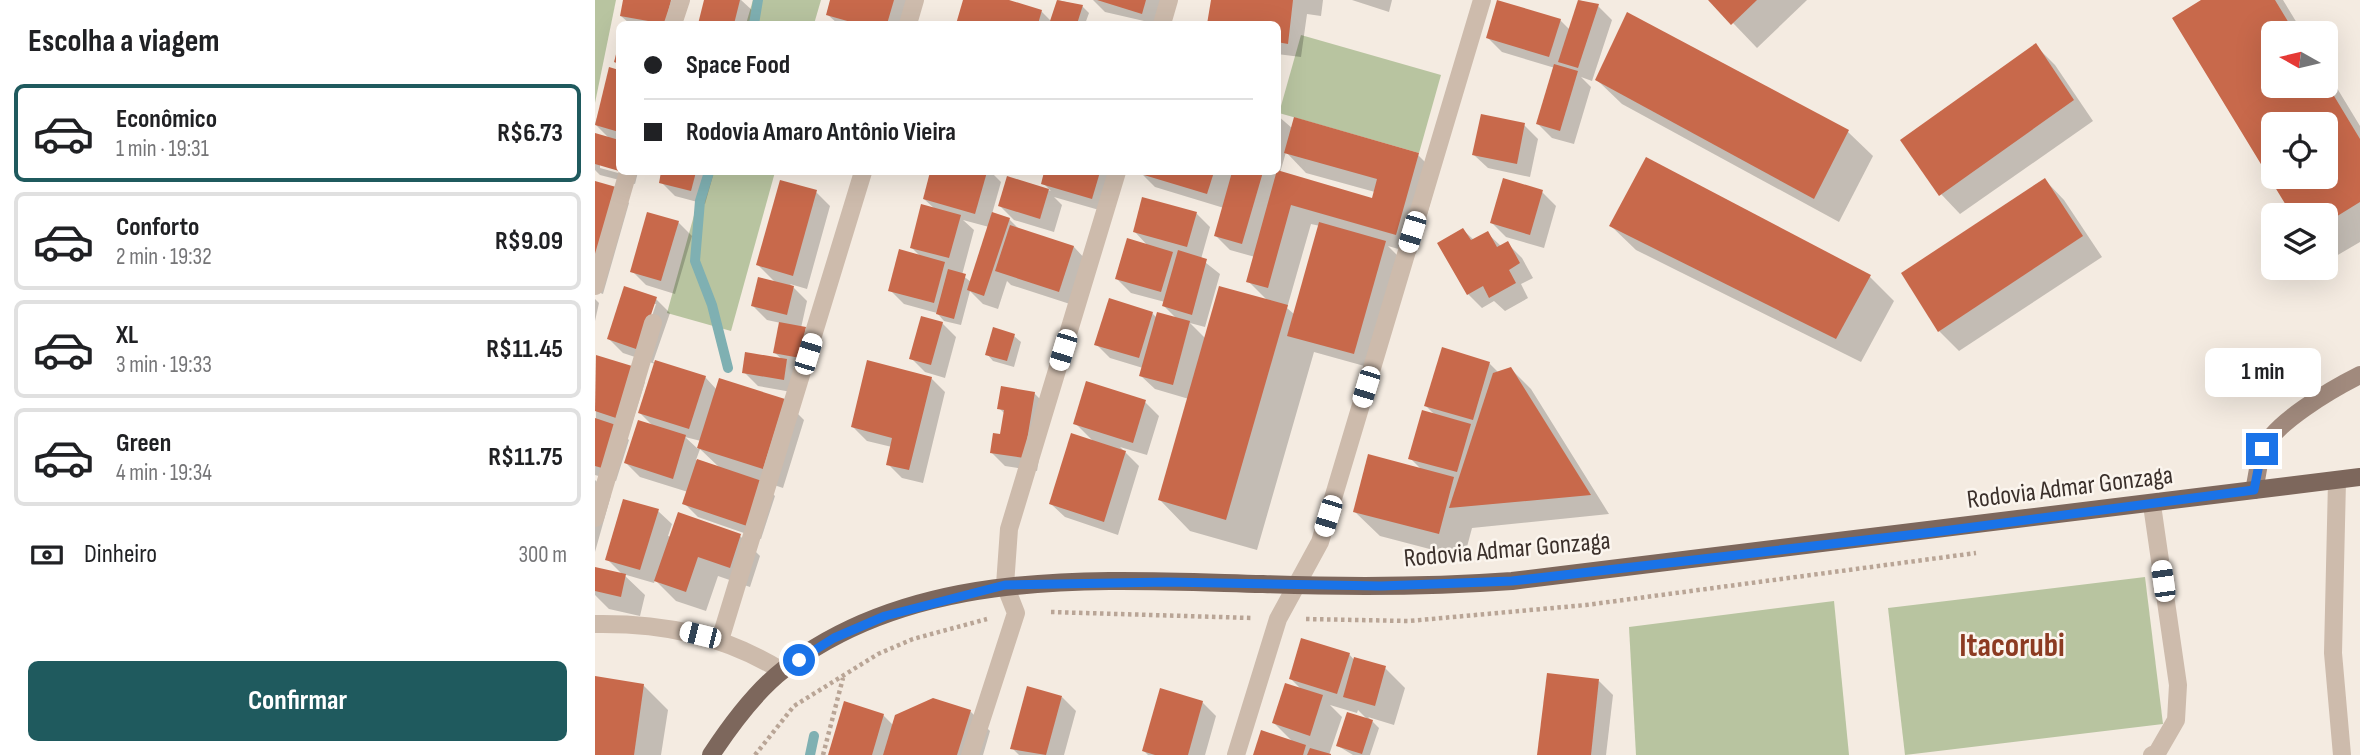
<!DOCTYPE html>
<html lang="pt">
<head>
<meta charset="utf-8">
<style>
	:root { --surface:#fff; --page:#f6f6f6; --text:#202124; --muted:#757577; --line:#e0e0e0; --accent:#1f5a5e }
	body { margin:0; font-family:"Sofia Sans Condensed",sans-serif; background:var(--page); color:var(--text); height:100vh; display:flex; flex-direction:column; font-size:26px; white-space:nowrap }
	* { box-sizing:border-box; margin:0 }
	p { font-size:23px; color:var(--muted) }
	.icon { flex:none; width:38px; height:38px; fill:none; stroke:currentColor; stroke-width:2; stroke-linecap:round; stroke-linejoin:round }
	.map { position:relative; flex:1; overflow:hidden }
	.sheet { display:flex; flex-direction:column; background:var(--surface); width:595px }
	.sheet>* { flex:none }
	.banner { position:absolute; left:21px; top:21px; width:665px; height:154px; border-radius:10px; box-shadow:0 7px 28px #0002; display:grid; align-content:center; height:154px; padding:0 28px; background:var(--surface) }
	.needle { width:46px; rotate:278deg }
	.fabs { position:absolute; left:1666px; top:21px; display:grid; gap:14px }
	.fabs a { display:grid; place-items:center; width:77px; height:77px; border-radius:10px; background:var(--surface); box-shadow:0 7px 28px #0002; font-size:35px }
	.end { position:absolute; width:32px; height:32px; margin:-16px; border:9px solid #1a73e8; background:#fff; box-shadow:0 0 0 4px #fff }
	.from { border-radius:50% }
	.bubble { position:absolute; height:49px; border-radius:10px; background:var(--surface); box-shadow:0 7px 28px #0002; font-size:23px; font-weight:700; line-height:49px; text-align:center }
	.car { position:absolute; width:21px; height:42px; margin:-21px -10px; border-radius:9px; box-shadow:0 0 5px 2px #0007; background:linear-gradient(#fff 24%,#345 0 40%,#fff 0 76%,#345 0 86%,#fff 0) }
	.banner b { display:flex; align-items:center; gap:24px; height:66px; font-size:26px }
	.banner b+b { border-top:2px solid var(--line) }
	.banner i { width:18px; height:18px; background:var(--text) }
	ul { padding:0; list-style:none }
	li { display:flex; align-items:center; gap:21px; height:98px; margin:0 14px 10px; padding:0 14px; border:4px solid var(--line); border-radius:10px }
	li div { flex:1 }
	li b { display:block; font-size:26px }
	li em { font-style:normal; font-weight:700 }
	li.on { border-color:var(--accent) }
	li>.icon { width:63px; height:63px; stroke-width:1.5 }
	h2 { padding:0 28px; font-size:32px; line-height:84px }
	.pay { display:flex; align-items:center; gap:18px; height:77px; padding:0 28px; font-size:26px }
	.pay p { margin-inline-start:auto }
	.button { display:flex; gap:14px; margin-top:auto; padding:14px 28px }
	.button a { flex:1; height:80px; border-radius:10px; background:var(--accent); color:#fff; font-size:28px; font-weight:700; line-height:80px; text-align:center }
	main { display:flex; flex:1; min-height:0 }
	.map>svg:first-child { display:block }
</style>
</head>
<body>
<main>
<section class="sheet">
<h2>Escolha a viagem</h2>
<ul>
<li class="on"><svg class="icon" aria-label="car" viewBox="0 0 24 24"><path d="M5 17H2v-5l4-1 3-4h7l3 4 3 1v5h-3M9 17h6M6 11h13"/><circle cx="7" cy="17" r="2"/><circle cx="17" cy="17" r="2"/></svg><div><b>Econômico</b><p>1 min · 19:31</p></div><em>R$6.73</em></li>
<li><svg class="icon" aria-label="car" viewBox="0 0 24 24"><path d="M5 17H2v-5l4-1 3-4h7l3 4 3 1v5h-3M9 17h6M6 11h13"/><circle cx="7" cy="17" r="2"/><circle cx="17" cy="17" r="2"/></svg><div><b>Conforto</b><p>2 min · 19:32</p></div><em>R$9.09</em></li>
<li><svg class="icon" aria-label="car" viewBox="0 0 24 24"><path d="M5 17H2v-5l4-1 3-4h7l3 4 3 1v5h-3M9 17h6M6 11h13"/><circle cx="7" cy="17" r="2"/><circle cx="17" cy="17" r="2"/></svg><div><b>XL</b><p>3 min · 19:33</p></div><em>R$11.45</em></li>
<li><svg class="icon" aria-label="car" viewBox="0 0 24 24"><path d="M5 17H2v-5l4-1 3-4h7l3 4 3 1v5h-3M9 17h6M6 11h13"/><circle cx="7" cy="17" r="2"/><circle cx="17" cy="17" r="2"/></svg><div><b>Green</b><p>4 min · 19:34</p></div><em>R$11.75</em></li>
</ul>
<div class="pay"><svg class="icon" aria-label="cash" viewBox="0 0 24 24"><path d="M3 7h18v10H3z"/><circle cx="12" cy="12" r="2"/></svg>Dinheiro<p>300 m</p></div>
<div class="button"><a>Confirmar</a></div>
</section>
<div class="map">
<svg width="1765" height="755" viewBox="0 0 1765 755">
	<rect width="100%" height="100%" fill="#f4ebe1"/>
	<g fill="#b8c4a0">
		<path d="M0,0h21l-21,103z"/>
		<path d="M158,0h68l-7,24h-68z"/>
		<path d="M706,35l140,40 -22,78 -140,-40z"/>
		<path d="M111,172h69l-44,159 -64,-18z"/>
		<path d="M1550,577l18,147 -258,31 -17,-147z"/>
		<path d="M1239,601l15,154h-213l-7,-128z"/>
	</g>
	<g fill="#0003" fill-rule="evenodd">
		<path d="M30,0h46l14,14 -3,10h-52l-9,-8z"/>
		<path d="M110,0h36l13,12 -3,12h-52z"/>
		<path d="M237,0h79l-6,24h-67l-11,-10z"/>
		<path d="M370,0h38l38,11 11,11 6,-22 24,6 7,7 -4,11h-127z"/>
		<path d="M498,0h71l-7,24 -52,-12z"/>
		<path d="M617,0h111l-2,16 -14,-2 -6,43 -24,-3v-30h-68z"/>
		<path d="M757,0h40l-3,12z"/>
		<path d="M984,0l19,6 14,14 -20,61 -11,-4 10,10 -17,57 -22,-6 -14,-14 17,-56 -53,-16 -14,-14 72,-18 10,10z"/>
		<path d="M1116,0h96l-50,48z"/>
		<path d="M1610,0h78l20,33h-30v53h53v-16l34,56v116l-29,17 -5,-4v-40h-32l-119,-196zM1678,124h53v53h-53z"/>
		<path d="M1440,45l20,20 38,56 -133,93 -19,-20z"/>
		<path d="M16,70l8,2v97l-19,-5v4l29,8 -2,-4h11l-3,12 -35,-9 -5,-5v-35l15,4 -15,-15z"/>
		<path d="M1002,80l251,52 25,24 -34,66 -217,-118z"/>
		<path d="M682,115l16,14 125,26 20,20 -22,79 -28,-8 11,11 -31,110 -54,-15 -57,198 -67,-19 -30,-31 29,-101 -34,-10 -14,-13 2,-8 -33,-10 -14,-14 56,-31 5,5 20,1 -13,-13 1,-4 -34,-9 -14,-14 32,-32 -14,-15 61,-19 14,14 -9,32 19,15 -15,53 -15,-4 16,16 63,-37 -21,-21 7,-24 -25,-7 -14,-14 8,-28 -69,-21 -14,-14 136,-1zM691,152l20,21 69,19 -2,8 -93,-27zM716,224l9,2 -25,89 -8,-7z"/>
		<path d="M929,125l14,14 -8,38 -42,-9 -14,-13z"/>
		<path d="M68,172h51l-9,32 -30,-8 -14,-14z"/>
		<path d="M337,172h59l10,10 -9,32 17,5 11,11 54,17 13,14 -14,44 -62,-20 -4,-4 -9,28 -15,-5 -13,-13 -9,34 -17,-4 -7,-8 -33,-9 -14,-14 31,-33 -10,-10 24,-38 -11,-10zM368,220l26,7 -18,55 -9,-7 12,-45z"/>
		<path d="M451,172h71l-11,40 -52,-15 8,8 -8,27 -40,-12 -14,-14 8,-28 43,13 -8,-8z"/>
		<path d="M1450,180l19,20 38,57 -143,94 -20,-20z"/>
		<path d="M0,183l20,6 14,14 -26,91 -8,-3z"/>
		<path d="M221,192l14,14 -23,83 -17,-5 17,17 -6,27 18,15 -5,28 -21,-4 7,8 -3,18 -39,-7 -14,-14 39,-12 -8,-7 6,-30 -14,-3 -14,-14 24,-22 -19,-19z"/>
		<path d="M947,192l14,14 -12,42 -38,-11 -14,-14z"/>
		<path d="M83,222l14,14 -17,58 -29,-9 -14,-14z"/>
		<path d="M1016,226l258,50 25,25 -33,61 -225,-112z"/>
		<path d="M868,230l11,10 13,-7 15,14 6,-3 14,14 11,20 -12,6 7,14 -23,13 -11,-10 -12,7 -14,-14z"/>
		<path d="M0,299l4,4 -4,18z"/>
		<path d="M61,299l14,14 -17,49 52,15 12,13 67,10 20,20 -21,68 -24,-8 16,16 -14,43 -63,-22 -14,-14 4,-11 -48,-15 -14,-14 28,-36 -14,-14 15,-49 -17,-6 18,-54h-3l-18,53 -12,-4 -14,-14zM90,437l16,4 -3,8zM105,449l20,19 -24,-8z"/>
		<path d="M347,323l14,14 -11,41 -20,-6 -14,-14z"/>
		<path d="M419,336l7,6 -7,25 -21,-6 -6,-7z"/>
		<path d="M2,357l34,11 14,14 -15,48 -16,-5 15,15 -13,41 -21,-6z"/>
		<path d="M894,363l10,10 12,-4 20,20 78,125 -137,14 -8,30 -84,-22 -25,-24 68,-41 -13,-13 26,-42 -10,-10z"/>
		<path d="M336,378l14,14 -22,91 -21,-5 -14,-14 4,-17 -25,-6 -14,-14z"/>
		<path d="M439,393l14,14 -11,64 -32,-5 -14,-14 10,-16 4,-22 -6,-6z"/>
		<path d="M550,402l14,14 -12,39 -27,-8 19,19 -21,69 -53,-18 -14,-13 43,-62 -19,-19z"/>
		<path d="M0,480l16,15 -16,57z"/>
		<path d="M63,511l14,13 -4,12 3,1 69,-1 20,20 -10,31 -32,-11 -12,35 -30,-10 -21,-21 -1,3 -31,-9 22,21 -5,21 -31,-7 -14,-14v-27l28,7 -16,-16z"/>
		<path d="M754,654l6,7 30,7 20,20 -11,37 -26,-8 11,11 -9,27h-17l-15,-9 31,-25 -11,-11 -1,3 -27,-8 12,12 -13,38h-75l39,-13 -19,-19 29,-32 -12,-12z"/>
		<path d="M0,678l48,7 25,25 -7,45h-66z"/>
		<path d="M1004,681l14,14 -7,60h-67z"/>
		<path d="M467,697l14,14 -12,44h-45l-7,-7z"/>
		<path d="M607,702l14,14 -11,39h-57l-4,-4z"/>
		<path d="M375,711l20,20 -7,24h-153l53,-40 10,10z"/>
	</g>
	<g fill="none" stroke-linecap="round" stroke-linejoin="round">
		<g stroke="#7fb0b2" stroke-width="10">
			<path d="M159,24l4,-24"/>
			<path d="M114,172l-9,29 -5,60 17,44 16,63"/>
			<path d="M215,755l4,-19"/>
		</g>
	</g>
	<g fill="#c8694b" fill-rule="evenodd">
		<path d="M28,0h48l-6,24 -45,-8z"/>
		<path d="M109,0h36l-6,24h-36z"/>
		<path d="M235,0h64l-7,24h-29l-32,-9z"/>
		<path d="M368,0h46l33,10 -4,14h-82z"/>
		<path d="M462,0l26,5 -6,19 -27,-3z"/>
		<path d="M502,0h49l-4,14z"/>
		<path d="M616,0h82l-5,44 -11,-2v-18h-70z"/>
		<path d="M902,0l64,19 -12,38 -63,-19z"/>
		<path d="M983,0l21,4 -21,64 -20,-6z"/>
		<path d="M1113,0h49l-26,25z"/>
		<path d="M1606,0h74l20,33h-22v53h55l32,53v63l-34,21v-8h-34l-120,-197zM1678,124h53v53h-53z"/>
		<path d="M1032,12l222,118 -35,69 -219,-119z"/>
		<path d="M24,43v21l-5,-2z"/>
		<path d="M1441,43l38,57 -135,96 -39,-56z"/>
		<path d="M959,64l24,7 -18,60 -24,-7z"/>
		<path d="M14,67l10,3v62l-24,-7z"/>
		<path d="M886,114l44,9 -8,41 -45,-9z"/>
		<path d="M699,117l125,36 -23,82 -105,-30 -23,83 -22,-6 31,-112 95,28 5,-19 -93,-26z"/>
		<path d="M0,133l24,7v31l-24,-7z"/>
		<path d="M1051,157l225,118 -35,64 -227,-113z"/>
		<path d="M66,172h35l-5,19 -32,-8z"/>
		<path d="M335,172h57l-12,42 -52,-15z"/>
		<path d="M449,172h56l-8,27 -51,-15z"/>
		<path d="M539,172h80l-7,22z"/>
		<path d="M637,172h31l-21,72 -28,-8z"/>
		<path d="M412,176l42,13 -9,30 -42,-13z"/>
		<path d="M908,178l40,12 -13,45 -40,-12z"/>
		<path d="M1450,178l38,58 -145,96 -37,-59z"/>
		<path d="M185,180l37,10 -24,86 -37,-11z"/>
		<path d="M0,181l21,6 -21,72z"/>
		<path d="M547,197l55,15 -10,35 -54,-15z"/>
		<path d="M326,204l40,11 -12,43 -39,-10z"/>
		<path d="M52,212l32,9 -18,60 -31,-9z"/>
		<path d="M397,212l18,6 -26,78 -17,-6z"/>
		<path d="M724,222l67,19 -32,113 -67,-18z"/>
		<path d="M415,225l64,21 -15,46 -64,-21z"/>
		<path d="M868,228l8,12 17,-9 9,16 11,-6 12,22 -11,7 7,13 -27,15 -6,-12 -16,9 -30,-52z"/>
		<path d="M532,238l46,14 -12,40 -46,-13z"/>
		<path d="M304,249l46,13 -11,41 -46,-12z"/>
		<path d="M583,250l29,9 -15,56 -30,-9z"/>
		<path d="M353,269l18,5 -12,45 -18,-5z"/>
		<path d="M163,277l36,9 -7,29 -36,-9z"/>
		<path d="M29,286l33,11 -18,53 -32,-11z"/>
		<path d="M624,286l69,19 -62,215 -68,-20z"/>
		<path d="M514,298l44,14 -14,46 -45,-13z"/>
		<path d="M562,312l33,9 -17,64 -34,-9z"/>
		<path d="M326,316l22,6 -12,43 -22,-6z"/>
		<path d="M184,322l27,5 -6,31 -27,-5z"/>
		<path d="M398,327l22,7 -8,27 -22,-6z"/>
		<path d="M847,347l48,15 -17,58 -49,-14z"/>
		<path d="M150,352l42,7 -3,21 -42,-7z"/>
		<path d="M1,355l36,11 -16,52 -21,-7z"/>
		<path d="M60,360l51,16 -17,53 -51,-16z"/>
		<path d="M272,360l65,17 -23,93 -23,-5 6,-27 -41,-11z"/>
		<path d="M916,367l80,128 -142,13 44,-135z"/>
		<path d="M124,378l66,21 -22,70 -66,-21z"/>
		<path d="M491,381l60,19 -13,43 -60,-19z"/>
		<path d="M406,386l34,6 -11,66 -34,-5 3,-20 7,1 4,-24 -7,-1z"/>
		<path d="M827,410l49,14 -14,48 -49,-13z"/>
		<path d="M0,418l21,7 -14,43 -7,-2z"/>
		<path d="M43,420l48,15 -13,44 -49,-16z"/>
		<path d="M476,433l55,18 -22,71 -55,-18z"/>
		<path d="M773,454l86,23 -15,57 -86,-22z"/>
		<path d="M102,459l65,22 -15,45 -65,-22z"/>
		<path d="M28,499l36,10 -19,61 -35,-10z"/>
		<path d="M83,512l63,22 -11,34 -32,-11 -12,35 -32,-11z"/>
		<path d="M0,567l31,7 -5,23 -26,-6z"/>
		<path d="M706,638l49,15 -13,41 -48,-15z"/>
		<path d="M759,657l32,9 -11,40 -32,-9z"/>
		<path d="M952,673l52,6 -8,76h-54z"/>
		<path d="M0,676l49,8 -10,71h-39z"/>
		<path d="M690,683l38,12 -13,41 -38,-13z"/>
		<path d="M432,686l35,10 -16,59 -36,-6z"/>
		<path d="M565,688l43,13 -15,54h-33l-13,-4z"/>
		<path d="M338,698l38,12 -14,45h-74l12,-40z"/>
		<path d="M249,701l40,13 -12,41h-44z"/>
		<path d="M752,712l26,8 -11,34 -26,-8z"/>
		<path d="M666,730l45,15 -3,10h-50z"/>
		<path d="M715,748l21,6v1h-24z"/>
	</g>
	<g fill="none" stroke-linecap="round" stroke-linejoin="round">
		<g stroke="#b9a596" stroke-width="4.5" stroke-dasharray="3.5 3.5" stroke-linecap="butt">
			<path d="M456,612l201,6"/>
			<path d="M711,619l103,2 177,-16 390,-52"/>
			<path d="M160,755l39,-49 84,-52 35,-15 74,-20"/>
			<path d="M228,755l20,-77"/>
		</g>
		<g stroke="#cdbbac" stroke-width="18">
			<path d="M78,24l8,-24"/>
			<path d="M313,24l7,-24"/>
			<path d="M567,24l7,-24"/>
			<path d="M0,286l33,-114"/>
			<path d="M1742,481l-4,172 9,102"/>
			<path d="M125,640l143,-468"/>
			<path d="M375,755l46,-142 -11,-28 4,-56 108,-357"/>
			<path d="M641,755l42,-136 42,-77 162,-542"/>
			<path d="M1557,755l5,-2 19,-33 2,-35 -26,-180"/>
		</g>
		<path stroke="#cdbbac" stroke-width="18" d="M0,518l58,-195"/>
		<path stroke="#cdbbac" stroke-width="18" d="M0,624c68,-1 129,11 187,47"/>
		<path stroke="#a18a7d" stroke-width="18" d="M1659,490c3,-12 4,-26 8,-38 9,-28 72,-64 98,-77"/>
		<path stroke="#7d675c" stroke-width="18" d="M116,755c19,-29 44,-63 72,-85 134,-105 320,-90 480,-86 83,3 166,3 249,-3l848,-104"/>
	</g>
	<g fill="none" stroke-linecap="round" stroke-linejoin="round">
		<path stroke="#1a73e8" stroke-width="9" d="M204,660l35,-22 51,-22 120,-31 162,-3 214,4 131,-5 431,-50 311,-41 8,-41"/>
	</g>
	<g text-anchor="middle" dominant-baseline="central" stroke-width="5" stroke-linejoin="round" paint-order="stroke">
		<g font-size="26" fill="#3b302b" stroke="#fbf5ee">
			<text transform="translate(1475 488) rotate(-7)">Rodovia Admar Gonzaga</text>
			<text transform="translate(912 550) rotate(-5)">Rodovia Admar Gonzaga</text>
		</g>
		<g font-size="33" font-weight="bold" fill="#8c3b22" stroke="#fbf5ee">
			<text x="1417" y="646">Itacorubi</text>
		</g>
	</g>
</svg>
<div class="fabs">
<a><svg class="needle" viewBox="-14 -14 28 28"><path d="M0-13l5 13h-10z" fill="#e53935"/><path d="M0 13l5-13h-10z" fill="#757577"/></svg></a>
<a><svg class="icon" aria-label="locate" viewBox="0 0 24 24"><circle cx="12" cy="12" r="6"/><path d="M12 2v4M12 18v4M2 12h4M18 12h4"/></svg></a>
<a><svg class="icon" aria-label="layers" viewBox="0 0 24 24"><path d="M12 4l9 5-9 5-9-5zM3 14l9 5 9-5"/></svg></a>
</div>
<i class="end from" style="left:204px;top:660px"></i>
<i class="end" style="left:1667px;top:449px"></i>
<div class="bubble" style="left:1610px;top:348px;width:116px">1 min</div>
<i class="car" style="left:817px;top:232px;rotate:197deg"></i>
<i class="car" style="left:468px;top:350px;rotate:197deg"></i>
<i class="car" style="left:213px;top:354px;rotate:17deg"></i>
<i class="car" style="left:771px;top:387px;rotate:197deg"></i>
<i class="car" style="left:733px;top:516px;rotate:197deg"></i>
<i class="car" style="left:1568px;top:581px;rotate:352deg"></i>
<i class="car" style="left:105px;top:635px;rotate:284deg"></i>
<div class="banner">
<b><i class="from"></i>Space Food</b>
<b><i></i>Rodovia Amaro Antônio Vieira</b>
</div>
</div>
</main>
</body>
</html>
